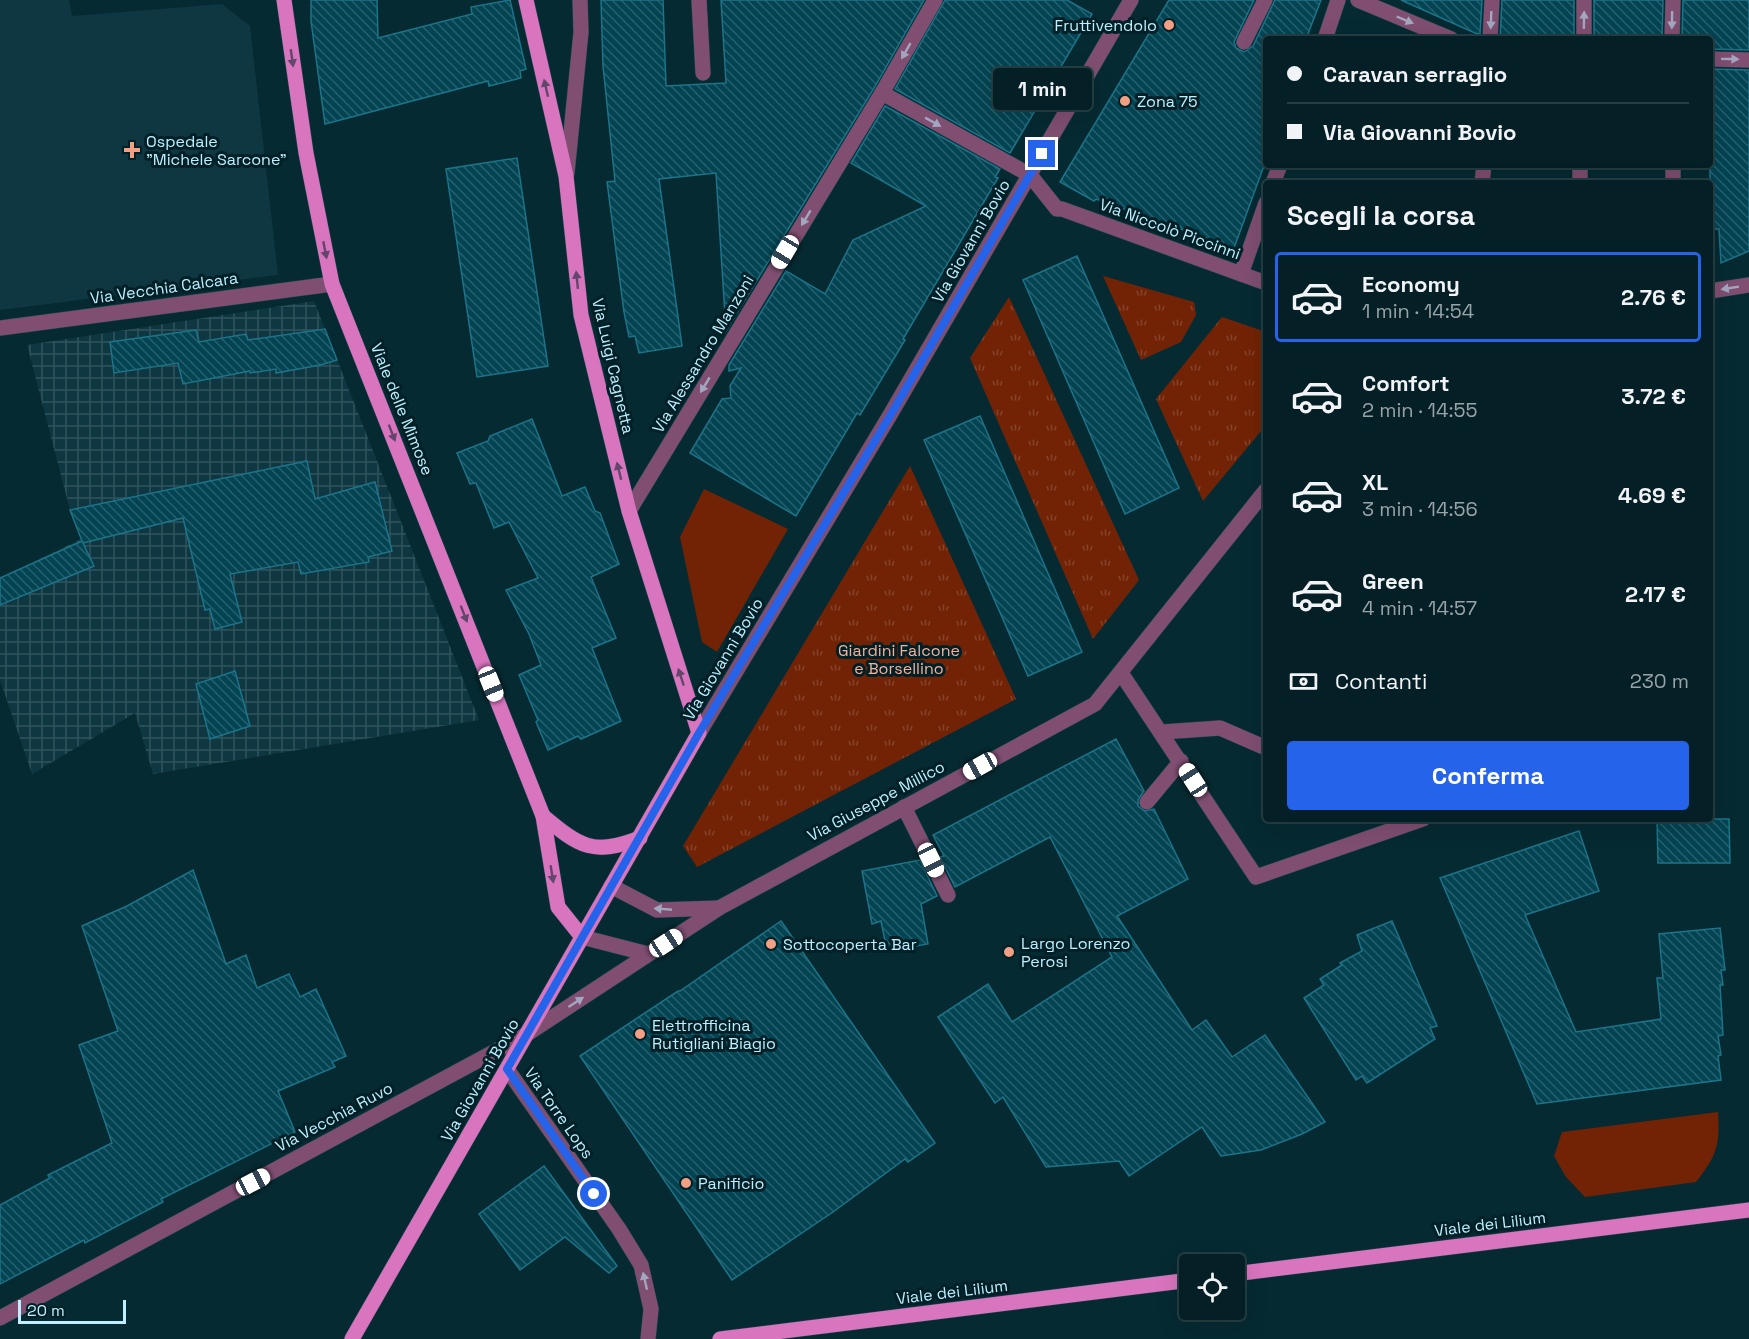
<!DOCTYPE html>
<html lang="it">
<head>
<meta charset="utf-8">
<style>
	:root { --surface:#042026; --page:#122d32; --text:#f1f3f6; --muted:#97a3a7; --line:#253e43; --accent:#2563eb }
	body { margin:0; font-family:"Space Grotesk",sans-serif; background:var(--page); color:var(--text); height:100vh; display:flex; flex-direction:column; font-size:22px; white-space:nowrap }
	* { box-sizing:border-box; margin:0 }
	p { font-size:20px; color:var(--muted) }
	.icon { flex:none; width:33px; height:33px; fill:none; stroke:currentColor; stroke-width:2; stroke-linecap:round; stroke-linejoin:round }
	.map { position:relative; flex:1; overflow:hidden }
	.details { position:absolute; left:1263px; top:180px; width:450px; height:642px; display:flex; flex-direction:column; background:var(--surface); border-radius:6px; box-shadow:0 6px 24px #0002,0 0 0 2px var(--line) }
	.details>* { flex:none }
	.hud { position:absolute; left:1263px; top:36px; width:450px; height:132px; border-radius:6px; box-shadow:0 6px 24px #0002,0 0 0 2px var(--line); display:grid; align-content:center; height:132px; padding:0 24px; background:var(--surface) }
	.buttons { position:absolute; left:1179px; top:1254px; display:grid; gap:12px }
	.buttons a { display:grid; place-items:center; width:66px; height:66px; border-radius:6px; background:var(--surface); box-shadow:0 6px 24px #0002,0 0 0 2px var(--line); font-size:30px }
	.scale { position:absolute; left:18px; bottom:15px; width:108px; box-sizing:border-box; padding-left:6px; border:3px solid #bfeffe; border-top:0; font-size:16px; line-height:21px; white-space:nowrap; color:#bfeffe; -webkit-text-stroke:4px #002028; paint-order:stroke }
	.end { position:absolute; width:27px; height:27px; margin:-14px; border:8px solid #2563eb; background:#fff; box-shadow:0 0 0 3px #fff }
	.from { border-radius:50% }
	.bubble { position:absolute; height:42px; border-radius:6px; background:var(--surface); box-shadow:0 6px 24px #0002,0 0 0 2px var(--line); font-size:20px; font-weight:700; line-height:42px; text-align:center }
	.car { position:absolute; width:18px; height:36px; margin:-18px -9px; border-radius:8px; box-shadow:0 0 4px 2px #0007; background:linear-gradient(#fff 24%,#345 0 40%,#fff 0 76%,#345 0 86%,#fff 0) }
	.hud b { display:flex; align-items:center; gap:21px; height:57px; font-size:22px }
	.hud b+b { border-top:2px solid var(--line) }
	.hud i { width:15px; height:15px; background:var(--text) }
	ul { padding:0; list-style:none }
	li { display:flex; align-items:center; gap:18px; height:90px; margin:0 12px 9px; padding:0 12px; border:3px solid transparent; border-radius:6px }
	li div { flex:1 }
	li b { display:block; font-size:22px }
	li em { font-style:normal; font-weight:700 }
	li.selected { border-color:var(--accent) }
	li>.icon { width:54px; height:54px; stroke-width:1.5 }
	h2 { padding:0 24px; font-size:27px; line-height:72px }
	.pay { display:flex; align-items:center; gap:15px; height:66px; padding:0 24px; font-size:22px }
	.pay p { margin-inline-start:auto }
	.action { display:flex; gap:12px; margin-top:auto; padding:12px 24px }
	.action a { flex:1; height:69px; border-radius:6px; background:var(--accent); color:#fff; font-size:24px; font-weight:700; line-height:69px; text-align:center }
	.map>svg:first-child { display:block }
</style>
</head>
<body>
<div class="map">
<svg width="1749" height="1339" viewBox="0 0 1749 1339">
	<defs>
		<pattern id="industrial-grid" width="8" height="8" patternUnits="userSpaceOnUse" patternTransform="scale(1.5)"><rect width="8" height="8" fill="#0f3741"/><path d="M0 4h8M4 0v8" fill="none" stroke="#30545e"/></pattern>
		<pattern id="park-tufts" width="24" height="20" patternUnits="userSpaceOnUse" patternTransform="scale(1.5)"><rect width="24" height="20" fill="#722305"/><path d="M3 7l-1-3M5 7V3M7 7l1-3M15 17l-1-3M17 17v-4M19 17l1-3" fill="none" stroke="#84432a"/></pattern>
		<pattern id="building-back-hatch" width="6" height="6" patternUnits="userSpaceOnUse" patternTransform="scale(1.5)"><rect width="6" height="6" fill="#034453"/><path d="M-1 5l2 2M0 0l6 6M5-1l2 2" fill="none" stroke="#265f6d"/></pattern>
	</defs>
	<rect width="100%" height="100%" fill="#062a32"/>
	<path fill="#0f3741" d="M0,0h69l3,16 150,-12 28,22 28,249 -278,35z"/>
	<path fill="url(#industrial-grid)" d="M314,301l165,419 -326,54 -18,-61 -103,61 -32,-94v-102l81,-39 -11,-29 -43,-165z"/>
	<g fill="#722305">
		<path d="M704,489l84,40 -71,123 -15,-10 -22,-105z"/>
		<path d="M1718,1112c2,33 -1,43 -22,70l-111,15 -19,-20 -12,-21 8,-24z"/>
	</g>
	<g fill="url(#park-tufts)">
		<path d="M1103,276l91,26 2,13 -15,27 -40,18z"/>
		<path d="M1009,297l130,283 -46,59 -123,-281z"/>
		<path d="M1222,317l44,15v93l-63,76 -47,-102z"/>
		<path d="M910,466l106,233 -319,168 -14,-21z"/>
	</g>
	<g fill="url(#building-back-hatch)" stroke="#1d7489" stroke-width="1.5">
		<path d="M311,0h66l1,38 94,-24 -1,-7 39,-7 16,69 -6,2 1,7 -32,8 -1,-5 -163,43 -14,-103z"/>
		<path d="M601,0h62l3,86 60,-3 -5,-83h203l-50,88 -148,243 -10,-158 -57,6 23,167 -43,7 -4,-17 -6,1 -5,-25 -17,-130 8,-1 -12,-115z"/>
		<path d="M945,0h122l25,14 -82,139 -115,-64z"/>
		<path d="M1169,0h85l-20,42 2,6 8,4 9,-6 22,-46h46l-15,39h-40v121l-32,88 -138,-49 -2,2 -34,-19z"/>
		<path d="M1401,0h81l-2,34 -5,-1z"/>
		<path d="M1502,0h72v39h-74z"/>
		<path d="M1594,0h69l-1,39h-68z"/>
		<path d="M1683,0h66v50l-39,-1v-10h-28z"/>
		<path d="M1710,69l39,1v181l-28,12 -2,-34h-9z"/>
		<path d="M885,106l115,63 -5,8 3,1 -95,161 2,1 -45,75 -3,-2 -61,103 -106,-63 32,-54 9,-1 -1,-12 11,-18 -12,3v-6l57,-94 39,23 28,-54 73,-34 -75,-43z"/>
		<path d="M517,158l31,208 -71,11 -31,-208z"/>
		<path d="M1077,256l102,232 -54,26 -102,-234z"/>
		<path d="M325,329l12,31 -17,5 -44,8v-4l-26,4v-2l-67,13 -5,-21 -64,10 -4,-31 86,-12 3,12 47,-8 2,6z"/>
		<path d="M980,416l102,236 -54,24 -104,-236z"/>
		<path d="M532,419l30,77 23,-9 10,24 5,2 19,51 -28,13 25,61 -24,10 29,73 -40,18 -3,-3 -30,14 -12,-28 2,-2 -19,-45 22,-10 -12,-31 -23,-44 32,-12 -29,-56 -15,6 -18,-45 -6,1 -13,-31 31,-12 2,-5z"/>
		<path d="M307,461l8,38 60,-17 17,69 -24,6 1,5 -68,12 -3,-12 -68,12 12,48 -27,7 -5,-20 -5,1 -22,-92 -100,25 11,23 -94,39v-27l82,-37 -12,-31z"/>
		<path d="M235,671l15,55 -40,13 -14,-55z"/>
		<path d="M1116,739l28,52 -6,9v6l7,5 9,-2 34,70 -71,37 75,114 14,-10 26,37 33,-22 60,87 -23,12 -41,16 -40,6 -19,-29 -73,49 -10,-15 -73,6 -43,-70 -8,6 -57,-86 50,-33 24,38 100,-65 -62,-120 -95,50 -15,-30 4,-1 -11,-21z"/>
		<path d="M1657,819h72l1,44h-72z"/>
		<path d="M1579,831l20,60 -74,24 51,117 85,-13 -4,-41h6l-4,-44 61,-6 5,42h-4l2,15h-3l3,50 -5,1 3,19 -3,1 3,24 -184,24 -97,-226z"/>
		<path d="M920,860l17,36 -16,8 7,40 -41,7 -6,-30 -9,3 -10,-53z"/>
		<path d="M193,870l33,94 20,-9 11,33 32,-14 11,23 16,-8 30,67 -14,6 3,5 -57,24 17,41 -134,67 2,3 -78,41 -1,-3 -84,44v-79l50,-27 -2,-3 64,-32 -33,-98 39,-14 -36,-105 45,-20z"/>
		<path d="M781,921l154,222 -27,19 -3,-3 -72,53 -101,68 -152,-224 98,-65h2z"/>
		<path d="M1392,921l45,105 -7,2 5,11 -68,44 -5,-7 -6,4 -52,-82 20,-13 -4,-6 22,-14 -2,-2 22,-12 -5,-16z"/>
		<path d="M544,1166l73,100 -8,7 -44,-36 -45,33 -41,-56z"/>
	</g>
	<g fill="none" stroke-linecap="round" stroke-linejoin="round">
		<g stroke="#20464f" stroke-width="16">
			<g id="minor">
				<path d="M699,0l4,73"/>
				<path d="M1358,0l93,39"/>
				<path d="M1325,39l13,-39"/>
				<path d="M1490,39l2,-39"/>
				<path d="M1584,39v-39"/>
				<path d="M1672,39l1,-39"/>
				<path d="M1244,42l21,-42"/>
				<path d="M1710,59l39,1"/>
				<path d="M882,93l148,82 27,34h5l204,74"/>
				<path d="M1673,165v18"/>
				<path d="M567,173l14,-141 -1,-32"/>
				<path d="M1273,183l7,-18"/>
				<path d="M1482,183l2,-18"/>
				<path d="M1580,183v-18"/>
				<path d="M1241,274l25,-71"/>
				<path d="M1710,291l39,-6"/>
				<path d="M0,328l332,-44"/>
				<path d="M629,511l253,-418 53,-93"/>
				<path d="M1121,673l135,204 167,-58"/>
				<path d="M1162,732l58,-4 46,20"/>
				<path d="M699,733l191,-318 241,-415"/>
				<path d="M1147,802l34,-41"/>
				<path d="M904,807l44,88"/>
				<path d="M611,886l46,24 62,-2"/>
				<path d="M582,937l66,17"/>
				<path d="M507,1069l112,160 22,36 10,44 -3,30"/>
				<path d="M0,1318l527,-284 192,-126 376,-204 171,-214"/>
			</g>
		</g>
		<g stroke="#20464f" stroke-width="16">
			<g id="major">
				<path d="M284,0l22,153 26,131 211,532 15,91 24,30"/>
				<path d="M543,816c37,31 50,40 97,22"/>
				<path d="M1234,1274l515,-64"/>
				<path d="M352,1339l347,-606 -70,-222 -48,-196 -15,-139 -40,-176"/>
				<path d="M720,1339l470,-59"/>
			</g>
		</g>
		<use href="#minor" stroke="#7f4e71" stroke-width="15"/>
		<use href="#major" stroke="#d974be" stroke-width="15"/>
	</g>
	<defs><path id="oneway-solid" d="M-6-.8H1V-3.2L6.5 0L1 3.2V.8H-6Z" transform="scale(1.5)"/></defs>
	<g fill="#a2a7bf">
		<use href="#oneway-solid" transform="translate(1405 20) rotate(23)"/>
		<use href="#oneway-solid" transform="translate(1491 20) rotate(92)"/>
		<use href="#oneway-solid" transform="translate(1584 20) rotate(-89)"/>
		<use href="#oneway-solid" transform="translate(1672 20) rotate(91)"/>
		<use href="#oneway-solid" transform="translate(906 51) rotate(120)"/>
		<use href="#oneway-solid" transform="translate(1730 59) rotate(1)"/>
		<use href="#oneway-solid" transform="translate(933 122) rotate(29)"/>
		<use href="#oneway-solid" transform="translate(806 218) rotate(121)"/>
		<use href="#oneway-solid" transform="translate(1730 288) rotate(171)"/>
		<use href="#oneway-solid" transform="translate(705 385) rotate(121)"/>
		<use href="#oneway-solid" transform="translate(663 909) rotate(-175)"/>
		<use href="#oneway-solid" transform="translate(576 1002) rotate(-33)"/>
		<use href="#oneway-solid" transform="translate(645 1281) rotate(-103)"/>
	</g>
	<g fill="#62466c">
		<use href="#oneway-solid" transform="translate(292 58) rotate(82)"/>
		<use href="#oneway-solid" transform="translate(546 88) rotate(-103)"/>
		<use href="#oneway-solid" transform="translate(325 250) rotate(79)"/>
		<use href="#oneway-solid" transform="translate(577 280) rotate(-96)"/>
		<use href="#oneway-solid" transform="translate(392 433) rotate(69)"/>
		<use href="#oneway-solid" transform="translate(619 471) rotate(-104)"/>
		<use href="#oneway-solid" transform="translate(464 614) rotate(69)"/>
		<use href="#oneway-solid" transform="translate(681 677) rotate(-108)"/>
		<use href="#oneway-solid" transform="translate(552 874) rotate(81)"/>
	</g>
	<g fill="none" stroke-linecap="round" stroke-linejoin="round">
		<path stroke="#2563eb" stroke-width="8" d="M594,1194l-87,-125 192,-336 191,-317 152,-262"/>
	</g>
	<g fill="#f39f84" stroke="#002028" stroke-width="2">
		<circle cx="1169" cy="25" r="6"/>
		<circle cx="1125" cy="101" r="6"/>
		<path d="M129 141h6v6h6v6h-6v6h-6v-6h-6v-6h6z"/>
		<circle cx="771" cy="944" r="6"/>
		<circle cx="1009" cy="952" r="6"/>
		<circle cx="640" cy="1034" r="6"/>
		<circle cx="686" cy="1183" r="6"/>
	</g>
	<g text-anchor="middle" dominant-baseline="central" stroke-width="6" stroke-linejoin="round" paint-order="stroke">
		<g font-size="16" fill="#bfeffe" stroke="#002028" text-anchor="start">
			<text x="1157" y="25" text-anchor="end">Fruttivendolo</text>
			<text x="1137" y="101">Zona 75</text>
			<text x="146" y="141">Ospedale<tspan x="146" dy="18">"Michele Sarcone"</tspan></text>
			<text x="1021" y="943">Largo Lorenzo<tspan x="1021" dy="18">Perosi</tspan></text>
			<text x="783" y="944">Sottocoperta Bar</text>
			<text x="652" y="1025">Elettrofficina<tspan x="652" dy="18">Rutigliani Biagio</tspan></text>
			<text x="698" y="1183">Panificio</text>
		</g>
		<g font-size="16" fill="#bfeffe" stroke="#002028">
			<text transform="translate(1170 229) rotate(20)">Via Niccolò Piccinni</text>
			<text transform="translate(971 241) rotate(-60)">Via Giovanni Bovio</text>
			<text transform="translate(164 288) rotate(-8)">Via Vecchia Calcara</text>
			<text transform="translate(703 354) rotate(-59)">Via Alessandro Manzoni</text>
			<text transform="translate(613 366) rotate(77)">Via Luigi Cagnetta</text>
			<text transform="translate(402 409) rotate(68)">Viale delle Mimose</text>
			<text transform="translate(723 659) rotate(-59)">Via Giovanni Bovio</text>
			<text transform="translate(876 801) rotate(-28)">Via Giuseppe Millico</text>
			<text transform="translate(480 1080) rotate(-60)">Via Giovanni Bovio</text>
			<text transform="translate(559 1113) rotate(55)">Via Torre Lops</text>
			<text transform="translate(334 1117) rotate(-28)">Via Vecchia Ruvo</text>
			<text transform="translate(1490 1224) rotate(-7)">Viale dei Lilium</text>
			<text transform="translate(952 1292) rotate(-7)">Viale dei Lilium</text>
		</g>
		<g font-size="16" fill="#f8b099" stroke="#002028">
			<text x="899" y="650">Giardini Falcone<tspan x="899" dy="18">e Borsellino</tspan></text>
		</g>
	</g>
</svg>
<div class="buttons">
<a><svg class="icon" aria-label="locate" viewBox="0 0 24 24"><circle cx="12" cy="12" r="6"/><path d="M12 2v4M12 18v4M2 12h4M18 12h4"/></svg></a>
</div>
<div class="scale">20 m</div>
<i class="end from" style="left:594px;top:1194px"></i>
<i class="end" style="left:1042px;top:154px"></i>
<div class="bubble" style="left:993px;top:68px;width:99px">1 min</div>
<i class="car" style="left:785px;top:252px;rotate:211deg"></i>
<i class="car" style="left:491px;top:684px;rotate:158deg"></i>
<i class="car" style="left:980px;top:766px;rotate:241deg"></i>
<i class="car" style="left:1193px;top:780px;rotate:327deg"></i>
<i class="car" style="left:931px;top:860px;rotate:154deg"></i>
<i class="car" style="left:666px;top:943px;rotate:57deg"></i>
<i class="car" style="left:253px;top:1182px;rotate:62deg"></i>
<div class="hud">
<b><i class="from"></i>Caravan serraglio</b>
<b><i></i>Via Giovanni Bovio</b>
</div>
<section class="details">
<h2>Scegli la corsa</h2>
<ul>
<li class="selected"><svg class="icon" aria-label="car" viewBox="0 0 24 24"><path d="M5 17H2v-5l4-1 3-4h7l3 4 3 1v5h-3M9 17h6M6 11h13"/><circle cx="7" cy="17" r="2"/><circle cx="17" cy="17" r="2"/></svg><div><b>Economy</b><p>1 min · 14:54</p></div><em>2.76 €</em></li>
<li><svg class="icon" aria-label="car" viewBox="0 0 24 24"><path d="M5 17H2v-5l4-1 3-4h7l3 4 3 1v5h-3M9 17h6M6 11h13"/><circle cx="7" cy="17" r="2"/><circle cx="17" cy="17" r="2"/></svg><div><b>Comfort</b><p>2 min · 14:55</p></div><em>3.72 €</em></li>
<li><svg class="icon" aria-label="car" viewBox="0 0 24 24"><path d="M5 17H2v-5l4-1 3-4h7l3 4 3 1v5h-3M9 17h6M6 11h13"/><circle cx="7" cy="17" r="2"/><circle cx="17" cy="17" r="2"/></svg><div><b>XL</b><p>3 min · 14:56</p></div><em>4.69 €</em></li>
<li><svg class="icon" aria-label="car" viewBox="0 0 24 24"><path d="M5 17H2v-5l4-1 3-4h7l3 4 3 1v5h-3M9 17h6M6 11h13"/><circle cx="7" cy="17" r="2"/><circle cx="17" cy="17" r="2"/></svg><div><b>Green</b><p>4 min · 14:57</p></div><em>2.17 €</em></li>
</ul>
<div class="pay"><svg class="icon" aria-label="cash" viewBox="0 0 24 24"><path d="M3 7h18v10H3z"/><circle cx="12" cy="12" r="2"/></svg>Contanti<p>230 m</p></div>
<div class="action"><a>Conferma</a></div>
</section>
</div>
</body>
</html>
